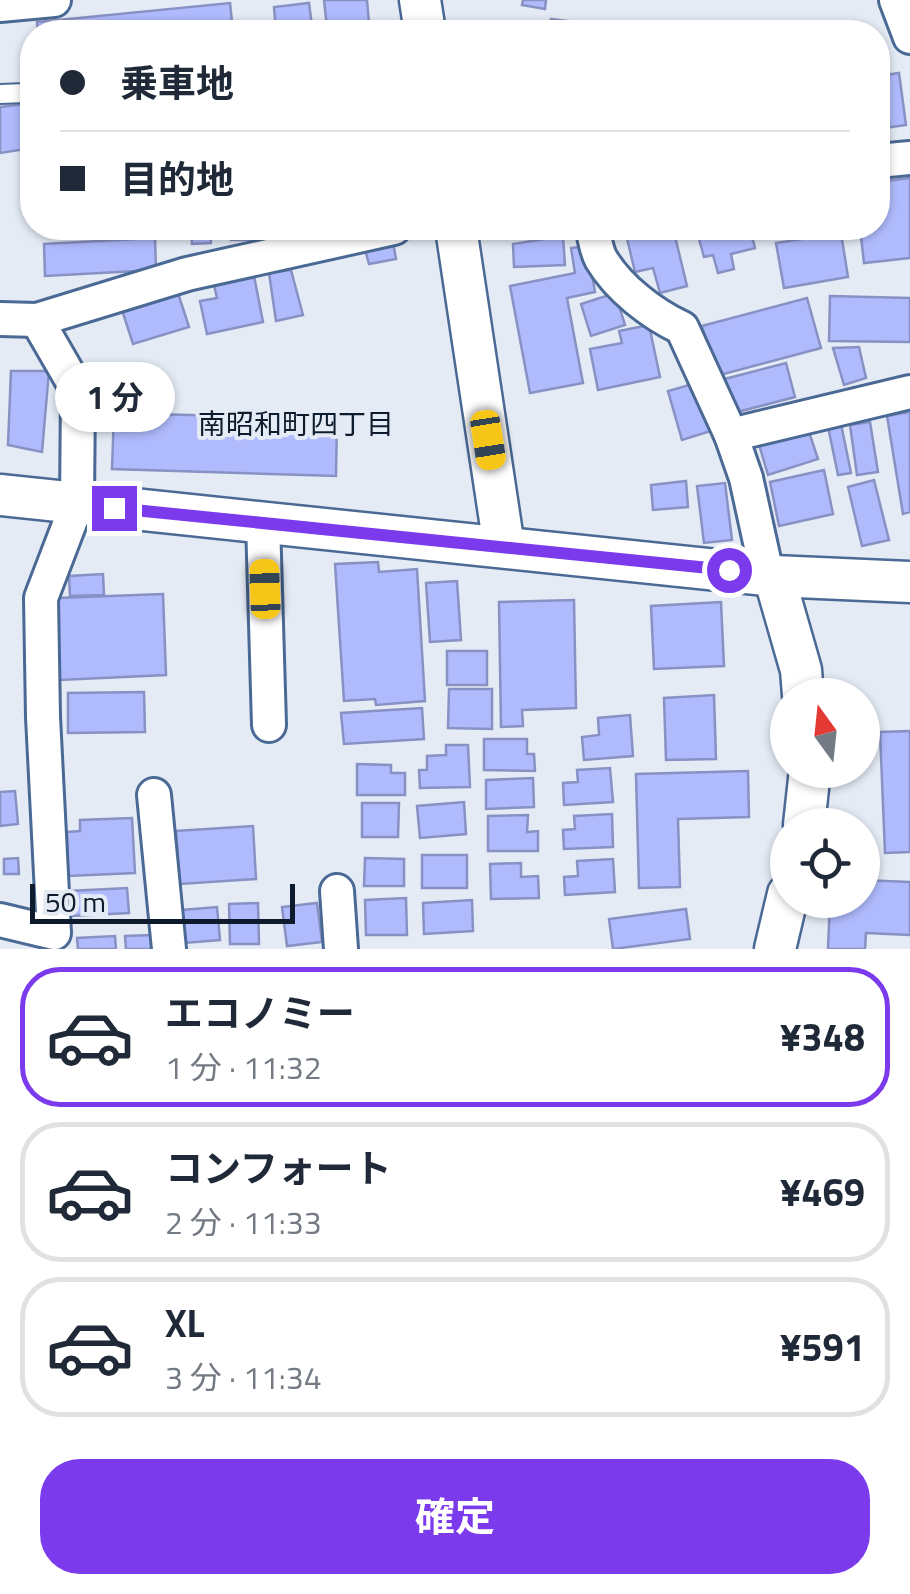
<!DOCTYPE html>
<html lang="ja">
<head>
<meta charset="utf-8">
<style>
	:root { --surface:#fff; --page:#f2f2f3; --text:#1f2937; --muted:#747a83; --line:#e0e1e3; --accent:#7c3aed }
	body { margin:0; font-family:"Titillium Web","Noto Sans JP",sans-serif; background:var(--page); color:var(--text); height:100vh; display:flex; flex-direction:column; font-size:38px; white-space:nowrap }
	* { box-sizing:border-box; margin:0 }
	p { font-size:32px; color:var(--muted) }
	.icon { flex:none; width:55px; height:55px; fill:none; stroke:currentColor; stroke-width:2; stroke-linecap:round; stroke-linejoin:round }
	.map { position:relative; height:949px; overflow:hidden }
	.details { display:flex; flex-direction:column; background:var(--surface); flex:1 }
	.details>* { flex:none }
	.banner { position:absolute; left:20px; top:20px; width:870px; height:220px; border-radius:40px; box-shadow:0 2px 8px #0004; display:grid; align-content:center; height:220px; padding:0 40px; background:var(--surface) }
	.needle { width:65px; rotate:345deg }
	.controls { position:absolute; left:770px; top:678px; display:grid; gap:20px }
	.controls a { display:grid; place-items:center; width:110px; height:110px; border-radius:50%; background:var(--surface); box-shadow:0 2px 8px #0004; font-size:50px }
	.scale { position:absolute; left:30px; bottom:25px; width:265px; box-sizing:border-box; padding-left:10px; border:5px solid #0e1b2c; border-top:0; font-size:28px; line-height:35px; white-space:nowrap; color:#0e1b2c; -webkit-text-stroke:8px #e4ebf5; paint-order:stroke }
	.end { position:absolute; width:45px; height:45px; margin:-22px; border:12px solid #7c3aed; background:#fff; box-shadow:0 0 0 5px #fff }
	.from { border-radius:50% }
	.bubble { position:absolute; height:70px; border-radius:35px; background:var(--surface); box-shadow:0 2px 8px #0004; font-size:32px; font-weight:700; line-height:70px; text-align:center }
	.car { position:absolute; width:30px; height:60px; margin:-30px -15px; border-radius:12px; box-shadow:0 0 8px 2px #0007; background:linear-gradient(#f5c518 24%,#345 0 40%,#f5c518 0 76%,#345 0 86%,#f5c518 0) }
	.banner b { display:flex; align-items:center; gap:35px; height:95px; font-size:38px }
	.banner b+b { border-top:2px solid var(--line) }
	.banner i { width:25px; height:25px; background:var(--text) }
	ul { padding:18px 0 0; list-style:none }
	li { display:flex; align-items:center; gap:30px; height:140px; margin:0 20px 15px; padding:0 20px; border:5px solid var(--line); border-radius:40px }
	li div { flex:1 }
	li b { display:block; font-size:38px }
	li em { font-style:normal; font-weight:700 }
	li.selected { border-color:var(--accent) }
	li>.icon { width:90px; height:90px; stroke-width:1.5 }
	.cta { display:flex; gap:20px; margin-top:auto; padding:20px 40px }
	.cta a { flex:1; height:115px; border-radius:40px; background:var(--accent); color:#fff; font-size:40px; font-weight:700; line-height:115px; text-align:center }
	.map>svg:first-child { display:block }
</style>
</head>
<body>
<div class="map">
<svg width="910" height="949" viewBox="0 0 910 949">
	<rect width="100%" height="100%" fill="#e4ebf5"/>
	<g fill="#b0bbfe" stroke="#8891c4" stroke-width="2.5">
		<path d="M324,0h43l2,23 -42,5z"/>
		<path d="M523,0h23l-1,9 -23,-4z"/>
		<path d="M230,3l3,29h-195l-1,-10z"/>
		<path d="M309,3l3,23 -36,5 -2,-24z"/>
		<path d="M551,19l49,6 -1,7h-50z"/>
		<path d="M899,73l7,52 -28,4v-53z"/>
		<path d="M25,104l7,44 -32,5v-46z"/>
		<path d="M910,178v80l-46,5 -4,-35h18v-46z"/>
		<path d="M191,228h19l1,15 -19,1z"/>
		<rect x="231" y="228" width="38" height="12"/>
		<path d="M637,228h36l14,58 -27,7 -7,-25 -18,4 -10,-42z"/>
		<path d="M696,228h54l5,20 -24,6 3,15 -16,4 -5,-18 -9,2z"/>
		<path d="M841,233l7,44 -64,11 -8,-45z"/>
		<path d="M563,236l2,29 -51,2 -1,-23z"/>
		<path d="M155,238l1,32 -111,6 -1,-32z"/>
		<path d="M393,242l3,17 -27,5 -4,-14z"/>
		<path d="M587,246l8,46 -28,6 16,85 -53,10 -20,-107 65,-13 -4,-25z"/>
		<path d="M291,270l12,45 -27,6 -7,-48z"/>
		<path d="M254,276l9,46 -56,12 -7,-33 17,-3 -3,-13z"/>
		<path d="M178,293l11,34 -56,17 -11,-34z"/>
		<path d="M615,293l10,32 -34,11 -10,-32z"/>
		<path d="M830,296l80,2v44l-81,-1z"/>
		<path d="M807,298l14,50 -105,28 -14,-50z"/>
		<path d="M649,325l11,52 -62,13 -8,-41 32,-6 -3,-12z"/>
		<path d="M859,347l7,31 -22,7 -11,-37z"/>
		<path d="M786,363l9,34 -69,18 -9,-34z"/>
		<path d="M11,371h38l-7,81 -34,-7z"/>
		<path d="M696,383l15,48 -29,9 -14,-49z"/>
		<path d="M910,412v100l-7,2 -16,-98z"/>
		<path d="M114,413l223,6 -1,57 -224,-7z"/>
		<path d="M840,419l11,54 -13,2 -11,-53z"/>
		<path d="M870,422l8,50 -21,3 -7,-50z"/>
		<path d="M807,426l11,33 -50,16 -10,-34z"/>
		<path d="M824,470l9,44 -54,12 -9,-44z"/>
		<path d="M874,480l15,60 -27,6 -14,-59z"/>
		<path d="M686,481l2,26 -35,3 -2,-25z"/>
		<path d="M725,483l7,57 -28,3 -7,-57z"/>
		<path d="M378,562l1,10 38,-3 8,132 -49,4 -1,-6 -31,2 -9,-137z"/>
		<path d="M103,574l1,21 -34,1 -1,-20z"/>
		<path d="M457,581l4,59 -31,2 -4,-59z"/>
		<path d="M163,594l3,81 -106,5 -3,-82z"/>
		<path d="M574,600l2,108 -54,2 1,16 -22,1 -2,-125z"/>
		<path d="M721,602l3,64 -70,3 -3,-63z"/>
		<rect x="447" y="651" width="40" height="34"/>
		<path d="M449,689h43v40l-44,-1z"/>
		<path d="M144,692l1,40 -77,1v-40z"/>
		<path d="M714,695l2,64 -50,1 -2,-62z"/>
		<path d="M422,708l2,31 -80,5 -3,-31z"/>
		<path d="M630,715l3,41 -49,4 -2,-23 17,-2 -1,-17z"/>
		<path d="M910,731v121l-25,1 -5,-121z"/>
		<path d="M484,739h43v15h7l1,17 -51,-1z"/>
		<path d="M446,745h22l2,42 -50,1 -1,-18h8v-14l19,-1z"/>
		<path d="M357,764l34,1v8h14v22h-48z"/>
		<path d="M610,768l3,34 -49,3 -1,-22 15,-1 -1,-12z"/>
		<path d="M748,771l1,46 -71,2 2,68 -41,1 -3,-114z"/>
		<path d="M533,778l1,29 -48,2v-29z"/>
		<path d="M15,791l3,33 -18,2v-34z"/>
		<path d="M464,802l2,32 -46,4 -3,-32z"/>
		<path d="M362,803h37l-1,34h-36z"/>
		<path d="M612,814l1,33 -49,2 -1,-19 12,-1 -1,-13z"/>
		<path d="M528,815l-1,17 11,-1v20h-50v-35z"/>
		<path d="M132,818l3,55 -67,3 -1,-44 13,-1v-11z"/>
		<path d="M253,826l3,53 -76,5 -4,-53z"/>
		<rect x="422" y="855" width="45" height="33"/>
		<path d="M18,858l1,16h-15v-15z"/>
		<path d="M365,858l39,1v27h-40z"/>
		<path d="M613,859l2,33 -50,3 -1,-18 14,-1 -1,-15z"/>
		<path d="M521,863v14l17,-1 1,22 -48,1 -1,-35z"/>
		<path d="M862,880l48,2v53l-44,-2 -1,16h-37l2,-49h32z"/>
		<path d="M127,888l2,25 -58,3 -2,-25z"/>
		<path d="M406,898l1,37h-41l-1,-35z"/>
		<path d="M472,900l1,31 -49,3 -1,-31z"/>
		<path d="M258,903l1,41h-29l-1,-40z"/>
		<path d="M317,903l5,39 -35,4 -5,-39z"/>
		<path d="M217,907l3,33 -36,3 -2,-33z"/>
		<path d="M686,909l4,30 -77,10 -4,-30z"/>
		<path d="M152,935v14h-26l-1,-13z"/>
		<path d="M115,936l1,13h-38l-1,-11z"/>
	</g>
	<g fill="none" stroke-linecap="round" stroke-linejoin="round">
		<g stroke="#4a6994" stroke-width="22">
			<path id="service" d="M0,94l26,-1"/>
		</g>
		<g stroke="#4a6994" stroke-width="38">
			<g id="minor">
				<path d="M896,0l14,37"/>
				<path d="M0,5l54,-5"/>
				<path d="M878,161l32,-3"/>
				<path d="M592,228c3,10 4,22 9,31 17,29 51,55 81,69l49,107"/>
				<path d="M0,319l37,1 150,-46 207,-46"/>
				<path d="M263,522l6,203"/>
				<path d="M767,574l-21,-96 -15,-43 179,-43"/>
				<path d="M154,795l15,154"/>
				<path d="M337,891l4,58"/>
				<path d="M0,920l54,13 -11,-216 -2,-119 36,-94 1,-113 -41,-71"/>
			</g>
		</g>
		<g stroke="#4a6994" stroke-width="45">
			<g id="tertiary">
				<path d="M420,0l5,32"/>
				<path d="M456,228l48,319"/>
				<path d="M0,495l774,81 136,6"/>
				<path d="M774,576l27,94 2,25"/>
				<path d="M804,825l6,-55"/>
				<path d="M775,949l13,-55"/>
			</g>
		</g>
		<use href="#service" stroke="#fff" stroke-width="18"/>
		<use href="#minor" stroke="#fff" stroke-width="32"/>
		<use href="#tertiary" stroke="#fff" stroke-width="40"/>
	</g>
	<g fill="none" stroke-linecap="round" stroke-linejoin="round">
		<path stroke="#7c3aed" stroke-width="12" d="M114,508l615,62"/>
	</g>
	<g text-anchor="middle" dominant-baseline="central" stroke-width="8" stroke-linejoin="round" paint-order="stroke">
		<g font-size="28" fill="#0e1b2c" stroke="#e4ebf5">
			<text x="296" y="423">南昭和町四丁目</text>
		</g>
	</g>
</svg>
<div class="controls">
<a><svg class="needle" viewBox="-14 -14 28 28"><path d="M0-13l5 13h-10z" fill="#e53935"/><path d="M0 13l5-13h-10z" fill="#747a83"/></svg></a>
<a><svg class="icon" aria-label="locate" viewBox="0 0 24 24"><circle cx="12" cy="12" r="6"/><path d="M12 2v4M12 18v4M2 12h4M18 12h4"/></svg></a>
</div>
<div class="scale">50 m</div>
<i class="end from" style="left:729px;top:570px"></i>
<i class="end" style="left:114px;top:508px"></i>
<div class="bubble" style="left:55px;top:362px;width:120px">1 分</div>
<i class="car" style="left:488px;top:440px;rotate:171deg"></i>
<i class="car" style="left:265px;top:589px;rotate:358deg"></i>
<div class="banner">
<b><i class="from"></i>乗車地</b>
<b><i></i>目的地</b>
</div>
</div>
<section class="details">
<ul>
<li class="selected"><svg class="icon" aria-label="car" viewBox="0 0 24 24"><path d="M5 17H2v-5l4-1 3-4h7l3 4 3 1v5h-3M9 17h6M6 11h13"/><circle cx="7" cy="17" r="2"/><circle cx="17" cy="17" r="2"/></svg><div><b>エコノミー</b><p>1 分 · 11:32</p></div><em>¥348</em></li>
<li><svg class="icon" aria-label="car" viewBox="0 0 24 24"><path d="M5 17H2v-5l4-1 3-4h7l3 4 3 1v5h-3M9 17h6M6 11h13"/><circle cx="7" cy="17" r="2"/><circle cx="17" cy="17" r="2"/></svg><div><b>コンフォート</b><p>2 分 · 11:33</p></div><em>¥469</em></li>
<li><svg class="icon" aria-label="car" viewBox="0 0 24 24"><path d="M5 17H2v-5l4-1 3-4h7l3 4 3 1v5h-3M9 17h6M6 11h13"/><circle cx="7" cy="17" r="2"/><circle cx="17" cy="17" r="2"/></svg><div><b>XL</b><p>3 分 · 11:34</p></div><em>¥591</em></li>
</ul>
<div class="cta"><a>確定</a></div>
</section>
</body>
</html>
